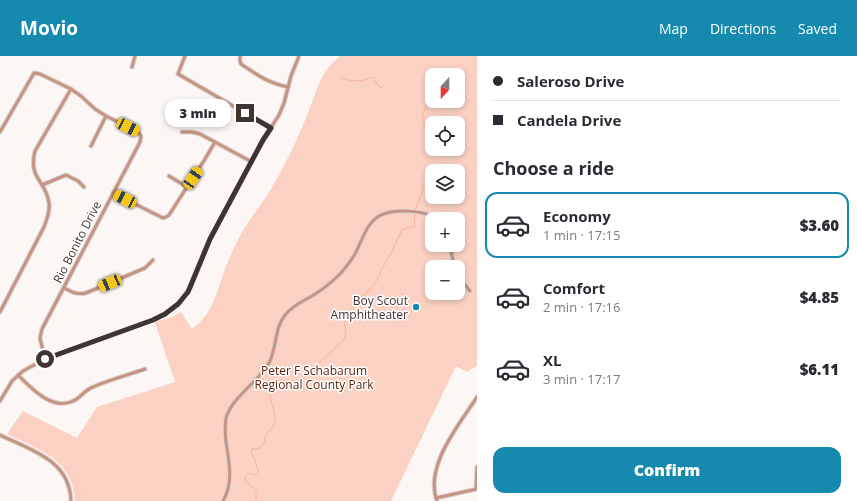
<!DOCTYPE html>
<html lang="en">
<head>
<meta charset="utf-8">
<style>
	:root { --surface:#fff; --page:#f2f2f3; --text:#2b2b33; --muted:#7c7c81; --line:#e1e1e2; --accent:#158aae }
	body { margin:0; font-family:"Open Sans",sans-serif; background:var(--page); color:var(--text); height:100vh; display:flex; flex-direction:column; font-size:15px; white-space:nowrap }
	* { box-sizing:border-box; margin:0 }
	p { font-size:13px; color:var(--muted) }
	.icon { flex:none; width:22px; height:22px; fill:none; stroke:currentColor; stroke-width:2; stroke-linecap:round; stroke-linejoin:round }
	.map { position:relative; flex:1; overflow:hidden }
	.sheet { display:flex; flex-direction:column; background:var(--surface); width:380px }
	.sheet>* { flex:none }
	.banner { display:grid; align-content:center; height:88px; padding:0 16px; background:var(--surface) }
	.needle { width:26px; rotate:201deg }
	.tools { position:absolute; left:425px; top:12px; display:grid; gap:8px }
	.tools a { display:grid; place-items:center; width:40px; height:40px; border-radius:8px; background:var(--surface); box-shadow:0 2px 6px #0003; font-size:20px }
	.end { position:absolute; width:18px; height:18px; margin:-9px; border:5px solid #403430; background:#fff; box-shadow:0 0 0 2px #fff }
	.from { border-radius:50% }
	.bubble { position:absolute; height:28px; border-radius:12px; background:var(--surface); box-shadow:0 2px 6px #0003; font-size:13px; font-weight:800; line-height:28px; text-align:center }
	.car { position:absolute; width:12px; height:24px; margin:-12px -6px; border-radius:5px; box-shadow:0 0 3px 1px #0007; background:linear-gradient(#f5c518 24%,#345 0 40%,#f5c518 0 76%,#345 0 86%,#f5c518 0) }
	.banner b { display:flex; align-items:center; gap:14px; height:38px; font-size:15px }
	.banner b+b { border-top:1px solid var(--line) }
	.banner i { width:10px; height:10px; background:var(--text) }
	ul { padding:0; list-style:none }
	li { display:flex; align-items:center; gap:12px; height:66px; margin:0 8px 6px; padding:0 8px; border:2px solid transparent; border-radius:12px }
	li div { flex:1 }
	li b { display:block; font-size:15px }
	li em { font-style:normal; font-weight:800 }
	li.on { border-color:var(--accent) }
	li>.icon { width:36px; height:36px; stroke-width:1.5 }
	h2 { padding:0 16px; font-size:18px; line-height:48px }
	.button { display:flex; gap:8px; margin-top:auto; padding:8px 16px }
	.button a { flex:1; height:46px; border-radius:12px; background:var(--accent); color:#fff; font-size:16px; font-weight:800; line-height:46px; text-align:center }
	header { display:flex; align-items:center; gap:24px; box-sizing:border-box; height:56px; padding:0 20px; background:var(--accent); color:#fff }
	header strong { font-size:19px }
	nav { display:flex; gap:22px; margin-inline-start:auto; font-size:14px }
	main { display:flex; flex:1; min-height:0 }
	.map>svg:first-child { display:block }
</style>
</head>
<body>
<header>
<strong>Movio</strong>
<nav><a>Map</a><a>Directions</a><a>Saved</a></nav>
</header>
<main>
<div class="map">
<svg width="477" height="445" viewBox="0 0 477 445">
	<rect width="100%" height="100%" fill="#fcf6f4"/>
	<path fill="#fbd1c3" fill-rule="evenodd" d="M340,0h137v310l-10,6 -11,-6 -65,135h-316c-2,-42 -36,-51 -68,-67l16,-23 54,27 20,-31 78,-25 -20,-60 17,-5 9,-5 11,17c25,-18 25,-44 37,-70 5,-12 11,-24 18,-35 8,-12 17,-23 24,-35 13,-22 27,-50 36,-74 10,-23 12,-42 33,-59zM432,19h26v26h-26zM432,67h26v26h-26zM432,115h26v26h-26zM432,163h26v26h-26zM432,211h26v26h-26z"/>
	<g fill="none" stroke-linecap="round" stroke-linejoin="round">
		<g stroke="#fab39b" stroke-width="1">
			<path d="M342,22c11,4 19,4 30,-1l8,10 3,1"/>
			<path d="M428,45l-6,16c5,11 5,23 10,34"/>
			<path d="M415,154c3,-10 8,-15 8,-25"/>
			<path d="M256,445v-10l-12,-13 5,-5 3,2 4,-1 2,-3 -3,-12 -4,-6 1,-4 8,-1 5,-6 -1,-5c23,-21 3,-27 6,-51l8,-6 23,1 13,-14 30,-27 2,-5 -2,-16 3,-6 7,-7 3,-6 12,-9 10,-14 3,-8 10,-18 10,-21 12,-4 1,-13"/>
		</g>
		<g stroke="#dad3d1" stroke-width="5">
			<g id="street">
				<path d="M185,0l-7,18 93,54"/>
				<path d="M240,0v5l1,3c18,12 25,18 47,23"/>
				<path d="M132,11l3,-11"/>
				<path d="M0,76l34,-59 6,1 31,15 10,7 14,13 11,7 32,16 3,4 -1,6 -98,187 -2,9 5,21"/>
				<path d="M182,76h10l8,2 52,28"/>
				<path d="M91,90l15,-30"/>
				<path d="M169,120l18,11"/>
				<path d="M42,129l24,-10 12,6 6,6"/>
				<path d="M113,137l50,25 3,-1 3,-2 36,-56 10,-17"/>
				<path d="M458,183v5"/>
				<path d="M449,189l6,22"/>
				<path d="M452,197l1,-5 5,-3"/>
				<path d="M458,220l12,15"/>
				<path d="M64,232c8,4 13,7 22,5l59,-25 8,-8"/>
				<path d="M0,256l44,-85c3,-8 6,-15 5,-24 -3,-23 -21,-24 -14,-52l36,-62"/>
				<path d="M18,319c13,13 34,36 55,26 7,-3 12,-11 20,-14 16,-7 35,-12 52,-18"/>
				<path d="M0,345l12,-20 11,-10 22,-12 108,-39 12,-6 14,-10 12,-18 19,-47 53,-99 16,-25 5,-12 7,-27 8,-20"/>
				<path d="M0,379c31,15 70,25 71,66"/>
				<path d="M476,433l1,-22"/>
				<path d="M436,442l41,-9"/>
				<path d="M223,445c11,-19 6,-39 3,-59 -1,-9 -2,-18 1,-27 8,-20 31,-33 42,-52 8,-15 5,-34 16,-48 7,-9 18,-14 27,-19 10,-6 20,-14 29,-23 5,-6 10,-12 14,-19 7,-13 11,-30 24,-38 15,-8 45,-6 59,3"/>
				<path d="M437,445c-13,-35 22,-76 40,-104"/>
			</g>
		</g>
		<use href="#street" stroke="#c79382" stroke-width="3"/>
	</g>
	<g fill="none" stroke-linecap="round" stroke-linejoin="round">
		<path stroke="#403430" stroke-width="5" d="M45,303l108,-39 12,-6 13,-10 10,-12 22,-53 53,-99 8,-12 -26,-15"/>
	</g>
	<circle fill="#158aae" stroke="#fff" stroke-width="1.5" cx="416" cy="251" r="4"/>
	<g text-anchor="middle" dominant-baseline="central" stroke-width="3" stroke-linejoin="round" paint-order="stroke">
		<g font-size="12" fill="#403430" stroke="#fff">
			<text transform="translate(77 186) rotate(-63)">Rio Bonito Drive</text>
		</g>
		<g font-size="12" fill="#403430" stroke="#fff" text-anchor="end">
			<text x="408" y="244">Boy Scout<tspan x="408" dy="14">Amphitheater</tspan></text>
		</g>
		<g font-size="12" fill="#5c1e06" stroke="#fff">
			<text x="314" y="314">Peter F Schabarum<tspan x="314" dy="14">Regional County Park</tspan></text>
		</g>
	</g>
</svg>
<div class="tools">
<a><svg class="needle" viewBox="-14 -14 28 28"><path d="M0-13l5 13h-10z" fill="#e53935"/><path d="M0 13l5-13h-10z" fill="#7c7c81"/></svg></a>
<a><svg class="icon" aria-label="locate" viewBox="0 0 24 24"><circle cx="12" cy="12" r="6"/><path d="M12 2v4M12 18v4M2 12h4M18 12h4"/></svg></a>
<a><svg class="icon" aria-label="layers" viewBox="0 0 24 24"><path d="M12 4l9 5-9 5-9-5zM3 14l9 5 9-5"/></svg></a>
<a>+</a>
<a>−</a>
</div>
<i class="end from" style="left:45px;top:303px"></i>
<i class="end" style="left:245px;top:57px"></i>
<div class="bubble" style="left:165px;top:43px;width:66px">3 min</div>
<i class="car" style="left:128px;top:71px;rotate:117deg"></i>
<i class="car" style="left:193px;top:122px;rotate:34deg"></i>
<i class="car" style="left:125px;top:143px;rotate:297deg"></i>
<i class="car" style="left:110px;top:227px;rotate:247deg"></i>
</div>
<section class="sheet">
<div class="banner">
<b><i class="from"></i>Saleroso Drive</b>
<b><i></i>Candela Drive</b>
</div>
<h2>Choose a ride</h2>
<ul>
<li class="on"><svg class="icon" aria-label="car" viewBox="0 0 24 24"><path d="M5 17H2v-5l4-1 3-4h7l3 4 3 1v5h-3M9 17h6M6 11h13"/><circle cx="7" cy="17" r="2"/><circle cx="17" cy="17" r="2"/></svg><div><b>Economy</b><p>1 min · 17:15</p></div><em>$3.60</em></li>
<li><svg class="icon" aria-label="car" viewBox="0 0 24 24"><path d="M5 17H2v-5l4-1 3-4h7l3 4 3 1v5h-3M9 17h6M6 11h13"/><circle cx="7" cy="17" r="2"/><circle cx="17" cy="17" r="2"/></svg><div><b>Comfort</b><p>2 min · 17:16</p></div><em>$4.85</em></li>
<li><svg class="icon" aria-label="car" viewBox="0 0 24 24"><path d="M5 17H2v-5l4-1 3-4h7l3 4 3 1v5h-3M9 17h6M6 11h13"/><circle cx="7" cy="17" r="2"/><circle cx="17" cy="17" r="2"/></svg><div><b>XL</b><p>3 min · 17:17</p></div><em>$6.11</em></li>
</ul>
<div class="button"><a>Confirm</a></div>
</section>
</main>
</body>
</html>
